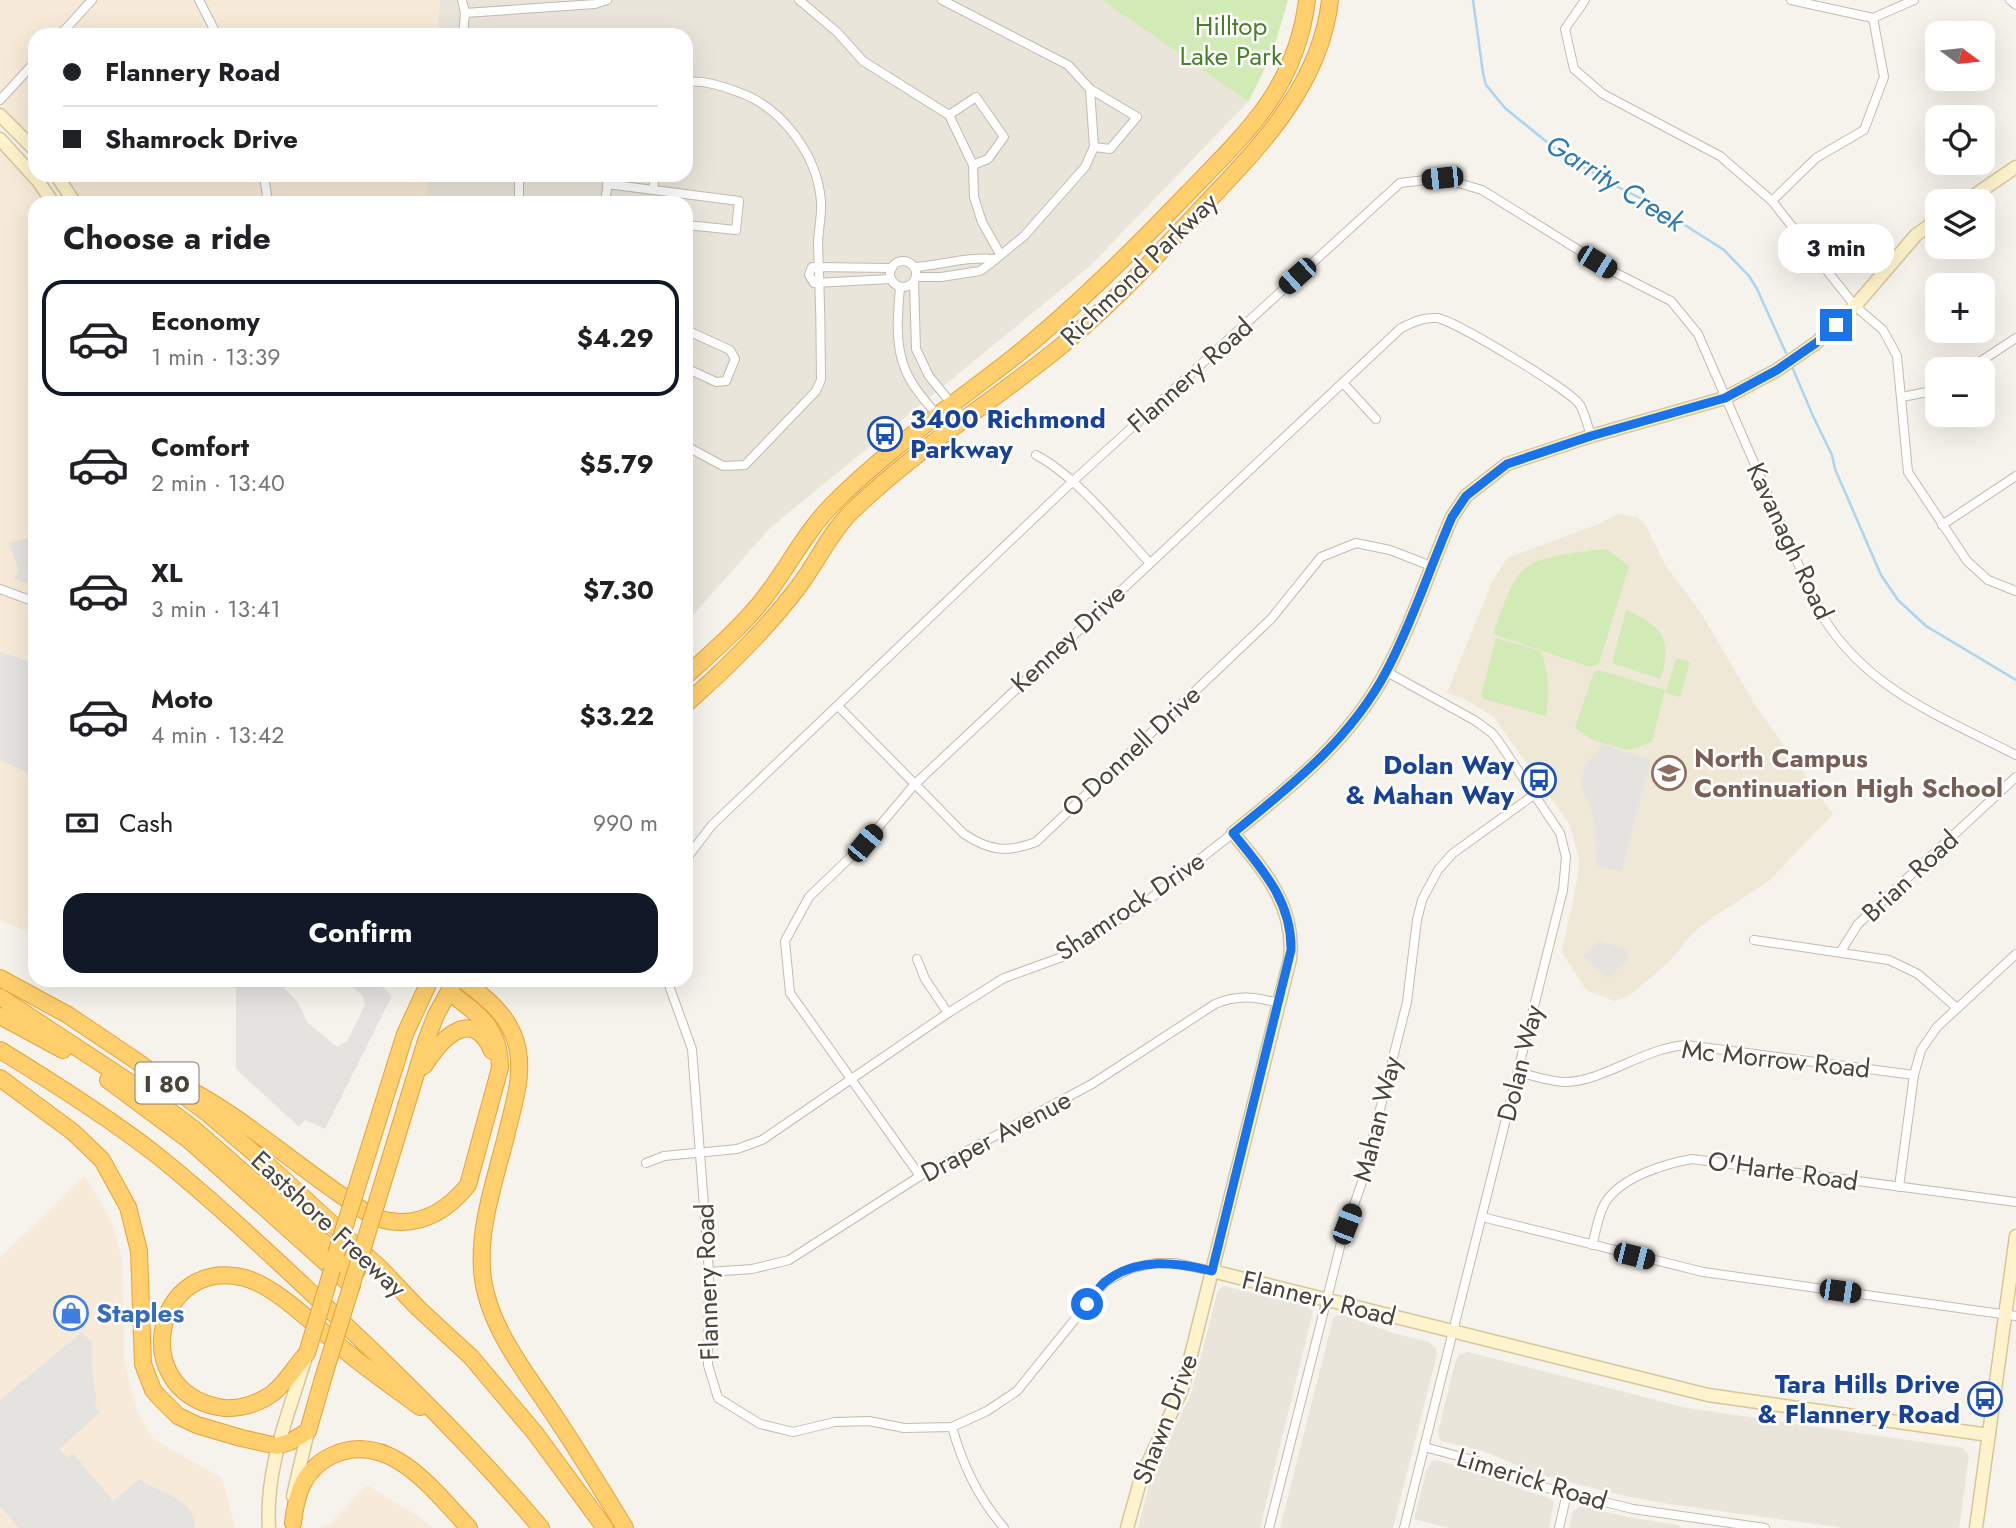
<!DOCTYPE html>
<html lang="en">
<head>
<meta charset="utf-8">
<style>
	:root { --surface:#fff; --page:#f6f6f6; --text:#202124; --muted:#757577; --line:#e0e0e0; --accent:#111827 }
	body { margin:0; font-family:Jost,sans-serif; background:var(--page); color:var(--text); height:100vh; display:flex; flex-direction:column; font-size:26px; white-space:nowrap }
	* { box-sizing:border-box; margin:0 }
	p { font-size:23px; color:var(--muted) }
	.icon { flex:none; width:38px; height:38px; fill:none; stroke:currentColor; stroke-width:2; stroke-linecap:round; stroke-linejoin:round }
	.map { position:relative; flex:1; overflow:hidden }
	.panel { position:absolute; left:28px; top:196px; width:665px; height:791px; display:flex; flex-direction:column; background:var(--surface); border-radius:21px; box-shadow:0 7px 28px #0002 }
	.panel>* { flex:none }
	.guide { position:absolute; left:28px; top:28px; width:665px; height:154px; border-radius:21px; box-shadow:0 7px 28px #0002; display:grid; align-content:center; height:154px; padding:0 35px; background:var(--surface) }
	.needle { width:46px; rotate:105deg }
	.tools { position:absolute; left:1925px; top:21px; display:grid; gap:14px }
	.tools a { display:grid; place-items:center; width:70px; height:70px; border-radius:14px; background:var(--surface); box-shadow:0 7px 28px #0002; font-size:35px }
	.end { position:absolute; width:32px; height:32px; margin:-16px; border:9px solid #1a73e8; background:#fff; box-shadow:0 0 0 4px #fff }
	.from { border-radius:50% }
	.bubble { position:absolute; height:49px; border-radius:21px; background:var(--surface); box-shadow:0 7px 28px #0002; font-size:23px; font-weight:700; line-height:49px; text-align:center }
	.car { position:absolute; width:21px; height:42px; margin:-21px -10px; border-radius:9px; box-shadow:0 0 5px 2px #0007; background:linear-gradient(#222 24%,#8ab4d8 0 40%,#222 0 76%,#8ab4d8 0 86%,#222 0) }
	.guide b { display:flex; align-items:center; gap:24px; height:66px; font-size:26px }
	.guide b+b { border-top:2px solid var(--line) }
	.guide i { width:18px; height:18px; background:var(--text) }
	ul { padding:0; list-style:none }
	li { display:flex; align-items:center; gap:21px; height:116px; margin:0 14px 10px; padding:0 21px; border:4px solid transparent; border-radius:21px }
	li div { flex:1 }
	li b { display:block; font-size:26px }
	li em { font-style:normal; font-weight:700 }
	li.current { border-color:var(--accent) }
	li>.icon { width:63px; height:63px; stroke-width:1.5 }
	h2 { padding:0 35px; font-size:32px; line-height:84px }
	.pay { display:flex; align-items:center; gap:18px; height:77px; padding:0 35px; font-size:26px }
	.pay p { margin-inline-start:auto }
	.cta { display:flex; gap:14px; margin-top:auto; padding:14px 35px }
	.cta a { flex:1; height:80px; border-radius:21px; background:var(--accent); color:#fff; font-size:28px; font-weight:700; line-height:80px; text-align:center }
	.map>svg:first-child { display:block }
</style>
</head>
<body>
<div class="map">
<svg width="2016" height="1528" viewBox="0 0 2016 1528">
	<rect width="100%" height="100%" fill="#f6f3ec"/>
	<g fill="#eae5da">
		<path d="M440,0h662l146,102 -158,164 -320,262 -84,95v-420h-260l2,-28h258v-140h-249z"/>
		<path d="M1224,1286l82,20 7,5 -53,217h-122l12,-48 41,-86 27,-104z"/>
		<path d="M1340,1314l53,19 36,9 7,6 1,6 -44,174h-113l53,-210z"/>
		<path d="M1468,1352l219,56 276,40 6,8 -10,72h-116l-174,-24 -45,-8 -87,-22 -54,-23 -42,-10 -3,-9 17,-69 4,-8z"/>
		<path d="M1435,1460l48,12 29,14 37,12 5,4 -5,26h-101l-34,-9 12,-48 5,-9z"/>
		<path d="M1581,1506l47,11 50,8 3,3h-112l4,-17z"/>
	</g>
	<g fill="#f7ead8">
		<path d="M0,0h440l-3,35h-402v113l-35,-41z"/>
		<path d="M0,141l38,47 9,15h-12v732l-35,-15z"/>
		<path d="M58,175h370l-2,28h-346z"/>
		<path d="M85,1176l26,44 12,42 1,99 13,50 16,28 69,39 13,50h-235v-270z"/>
		<path d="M367,1485l49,30 17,13h-115l12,-4z"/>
	</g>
	<path fill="#efe8d6" d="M1618,514l19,3 8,7 21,42 35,47 56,95 76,106 -64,67 -56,36 -23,19 -19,24 -42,36 -15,5 -28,-11 -24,-38 16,-76 1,-17 -9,-34 -76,-108 -30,-18 -17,-6 45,-111 15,-24 94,-35z"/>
	<g fill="#d2eab5">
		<path d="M1102,0h186c-10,38 -21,67 -40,102z"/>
		<path d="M1607,549l22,17 -30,97 -9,4 -97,-33c7,-18 16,-51 30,-64 15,-15 63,-19 84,-21z"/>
		<path d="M1626,610c36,15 48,30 34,69l-48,-16z"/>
		<path d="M1496,638l45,13c8,24 9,41 5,65l-63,-17 -2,-4z"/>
		<path d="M1676,658l14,4 -10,35 -14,-4z"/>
		<path d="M1599,670l66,20 -13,52 -23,8 -34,-9 -20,-13 19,-56z"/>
	</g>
	<g fill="#e5e3e0">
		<path d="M35,537v49l-21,-7 5,-10 -11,-26z"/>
		<path d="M0,652l35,11v113l-35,-16z"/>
		<path d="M1600,744l51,16 -29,111 -26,-5 -1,-39 -5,-21 -9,-20 2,-17 7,-10 7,-4z"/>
		<path d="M1600,941l29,9 -2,10 -19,18 -25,-22z"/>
		<path d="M236,980h40l21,21 11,22 29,24 10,-6 18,-36 -2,-9 -19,-16h31l17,16 -67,133 -20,-9 -6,7 -63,-58z"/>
		<path d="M82,1332l10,11v26l5,33 -3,3 6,7 -41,37 8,9 6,-5 40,48 27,-22 6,5 23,10 17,11 8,12 1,11h-176l-19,-22v-106z"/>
	</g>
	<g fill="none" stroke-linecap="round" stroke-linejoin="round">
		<g stroke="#a9d4f2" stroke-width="2.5">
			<path d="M1473,0l10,73 3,12 19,23 59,48 50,29 38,19 72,46 25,26 8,13 29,64"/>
			<path d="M1793,369l20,47 19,39 3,14 46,106 17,25 28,26 90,54"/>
		</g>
		<g stroke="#c2bbae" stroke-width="10">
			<g id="street">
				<path d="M199,0l18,35"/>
				<path d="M462,0l3,13 -2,22"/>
				<path d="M799,0l38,32 26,29 86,54 24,50 1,32 8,25 18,32"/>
				<path d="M1585,0l-20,29 9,40 29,25 117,62 52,45 83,105 28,24 14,26 11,116 59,89 21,19 28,11"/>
				<path d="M1791,0l82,18 41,-18"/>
				<path d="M2010,0l6,5"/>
				<path d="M465,13l130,-9 12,-4"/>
				<path d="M60,35l32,-35"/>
				<path d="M686,82c18,-2 36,4 52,10 44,15 80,64 83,110 1,14 -3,29 -3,43 2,45 3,90 3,135l-5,11 -71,74 -22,1 -37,-20"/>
				<path d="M1090,89l47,28 -27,32 -16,-2"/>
				<path d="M0,100l35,-38"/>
				<path d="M949,115l27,-18 28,40 -16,22 -15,6"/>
				<path d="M264,175l4,28"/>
				<path d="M607,184l132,17 -3,29 -50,-5"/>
				<path d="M653,190l2,-15"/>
				<path d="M1772,201l44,-43 48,-28 20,-53 -11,-59"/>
				<path d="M519,203v-28"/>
				<path d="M605,203l4,-28"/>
				<circle cx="903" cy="274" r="13"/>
				<path d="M915,267c27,-2 54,-11 80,-8"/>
				<path d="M917,277h24l39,-6 11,-8 33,-27 61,-69 9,-20 -4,-58 -22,-24 -126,-65"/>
				<path d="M891,279l-77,4 -5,-8 3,-8 80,1"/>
				<path d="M914,282l2,67 13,27 35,43"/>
				<path d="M900,287c-2,24 -5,53 3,76 7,25 31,47 47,67"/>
				<path d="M686,330l44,20 5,9 -9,22 -10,1 -30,-14"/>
				<path d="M1969,369l47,-31"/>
				<path d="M1343,383l33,36"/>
				<path d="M1902,397l35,-7"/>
				<path d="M1036,455c39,20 82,74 113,107"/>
				<path d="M1942,525l74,-49"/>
				<path d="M0,589l35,13"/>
				<path d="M1387,672l87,48 18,13 7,9 61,91 6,24 -3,33 -159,638"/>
				<path d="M838,706l126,128c26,17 43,19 72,8l235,-223 50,-62 35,-14 34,7 41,16"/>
				<path d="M686,859l26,-34 360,-343 328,-299 42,-5 40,12 132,82 57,29 27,33 118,271c44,82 122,110 200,150"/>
				<path d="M1754,940l135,20 29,14 39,34"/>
				<path d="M1841,951l17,-27 158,-147"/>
				<path d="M917,959l8,20 23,34"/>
				<path d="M667,980l25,69 17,223 -1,93 10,33 42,26 33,8 42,-10 34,-1 35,7 48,-1 35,-16 30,-20 88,-109 25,-13 24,-6h21l37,8"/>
				<path d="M1518,1072c16,4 32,10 48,10 38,-1 78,-34 120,-37l228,30"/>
				<path d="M646,1163l18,-7 73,-7 25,-9 186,-127 56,-35 58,-21 89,-59 82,-65"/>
				<path d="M920,1176l-130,-183 -5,-52 24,-44 56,-54 49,-58 487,-457c13,-6 22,-11 36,-10 17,2 135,73 143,87 5,9 8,22 11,31"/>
				<path d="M1899,1187l15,-112 7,-25 16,-23 79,-73"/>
				<path d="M1482,1217l221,55 313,44"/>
				<path d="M1592,1245c4,-13 6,-30 13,-42 16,-26 59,-39 87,-44l324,43"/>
				<path d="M709,1272l43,-3 37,-9 131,-84 172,-92 123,-80c23,-10 40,-7 64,-1"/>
				<path d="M952,1427c11,39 26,70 52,101"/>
				<path d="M1424,1447l53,14 54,23 102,25 132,19"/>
				<path d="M1269,1528l73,-289 19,-54 46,-183 10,-82 5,-20 16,-30 14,-16 83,-60"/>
				<path d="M1559,1528l8,-35"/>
			</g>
		</g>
		<g stroke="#d6c79b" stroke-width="15">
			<g id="secondary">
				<path d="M0,115l35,35"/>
				<path d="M0,139l39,43 14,21"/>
				<path d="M56,175l19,28"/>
				<path d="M1966,201l50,-34"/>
				<path d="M1212,1271l496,124 281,40"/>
				<path d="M293,1496l15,-65"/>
				<path d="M269,1528c-4,-59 19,-113 36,-168"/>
				<path d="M1127,1528l14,-50 39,-84 6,-19 104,-416c6,-53 -26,-88 -57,-126 59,-47 118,-94 154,-163 26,-48 43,-103 65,-153l14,-21 41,-32 84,-28 134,-38 52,-28 39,-27 39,-37 61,-71 21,-15"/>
				<path d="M1976,1528l40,-292"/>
			</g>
		</g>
		<g stroke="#e0a43c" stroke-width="18">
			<g id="highway">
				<path d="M686,676c26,-24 53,-47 75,-74 26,-32 43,-69 72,-98 53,-54 121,-100 181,-147 62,-50 118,-106 173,-163 59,-61 109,-105 120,-194"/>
				<path d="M686,704c42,-37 80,-74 113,-118 18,-24 31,-53 52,-74 61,-59 133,-105 199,-157 60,-47 111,-104 163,-159 53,-56 108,-115 117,-196"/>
				<path d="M0,978l68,37 70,47 68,50 61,52 114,105 37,39 53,49 64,76 70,95"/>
				<path d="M463,980c19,15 40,30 50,54 13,30 3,63 -5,94 -11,48 -32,101 -25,151 7,50 44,95 71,136 25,37 48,75 71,113"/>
				<path d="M0,997l146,96 49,37 162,141"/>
				<path d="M0,1016l63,34"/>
				<path d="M0,1050c54,33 108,67 158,106 62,50 119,105 177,159 72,68 142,137 206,213"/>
				<path d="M424,1066c17,-27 48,-61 68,-15"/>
				<path d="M0,1078l73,54 29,28 26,47 11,44 4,113 10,26 6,7 19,19 19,9 44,13 36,8 13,-4 18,-11 14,-49"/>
				<path d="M108,1080l82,61 162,145"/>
				<path d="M183,1086c56,29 103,71 155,107 15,10 32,25 51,28 33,5 59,-11 79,-36l32,-117c0,-41 -21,-53 -51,-76"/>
				<path d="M362,1171l43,-137 25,-54"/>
				<path d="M383,1182l43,-141 10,-26 17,-31"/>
				<path d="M307,1353c-11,12 -21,30 -34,40 -15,11 -37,18 -55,14 -92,-19 -62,-152 27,-129 33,9 75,53 103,75 23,19 48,36 72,54"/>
				<path d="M293,1523c3,-28 10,-53 38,-67 58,-28 103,35 138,72"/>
			</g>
		</g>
		<use href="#street" stroke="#fff" stroke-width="8"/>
		<use href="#secondary" stroke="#fff3cd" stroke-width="12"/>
		<use href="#highway" stroke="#ffcf6e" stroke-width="16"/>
		<g stroke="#e0a43c" stroke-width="18" stroke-linecap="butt">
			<g id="highway-bridge">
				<path d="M336,1254l26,-83"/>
				<path d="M307,1353l25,-83"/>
				<path d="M322,1382l61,-200"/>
			</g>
		</g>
		<use href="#highway-bridge" stroke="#ffcf6e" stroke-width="16"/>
	</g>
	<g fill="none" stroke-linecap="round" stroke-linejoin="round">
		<path stroke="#1a73e8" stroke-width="9" d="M1087,1304c6,-7 11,-16 18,-22 31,-25 72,-20 107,-11l79,-321c1,-49 -29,-81 -58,-117 59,-48 118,-94 154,-163 26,-49 43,-103 65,-153l14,-21 41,-32 84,-28 134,-38 52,-28 39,-27 20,-18"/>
	</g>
	<defs>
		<g id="bus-ring" transform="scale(1.75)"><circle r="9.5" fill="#fff" stroke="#1a4fb4" stroke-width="1.5"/><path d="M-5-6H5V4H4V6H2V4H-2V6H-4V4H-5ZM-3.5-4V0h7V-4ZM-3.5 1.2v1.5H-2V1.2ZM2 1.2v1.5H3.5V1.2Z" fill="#1a4fb4"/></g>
		<g id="school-ring" transform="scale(1.75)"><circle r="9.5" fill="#fff" stroke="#8d6e63" stroke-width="1.5"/><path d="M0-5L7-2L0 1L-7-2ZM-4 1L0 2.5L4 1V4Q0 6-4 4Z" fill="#8d6e63"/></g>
		<g id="shop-ring" transform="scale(1.75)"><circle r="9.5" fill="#fff" stroke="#3f7fe0" stroke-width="1.5"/><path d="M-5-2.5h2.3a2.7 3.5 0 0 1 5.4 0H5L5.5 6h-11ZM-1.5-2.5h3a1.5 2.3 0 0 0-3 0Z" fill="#3f7fe0"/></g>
	</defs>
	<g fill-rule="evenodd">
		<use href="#bus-ring" x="885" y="434"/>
		<use href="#school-ring" x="1669" y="773"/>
		<use href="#bus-ring" x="1539" y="780"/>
		<use href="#shop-ring" x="71" y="1313"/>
		<use href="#bus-ring" x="1985" y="1399"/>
	</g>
	<g text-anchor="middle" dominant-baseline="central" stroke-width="5" stroke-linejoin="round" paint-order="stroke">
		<rect fill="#fff" stroke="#817c74" stroke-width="2" x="135.5" y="1062.5" width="63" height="41" rx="5"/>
		<g font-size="24" font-weight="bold" fill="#4b4439">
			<text x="167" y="1083">I 80</text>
		</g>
		<g font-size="26" fill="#4a7f2a" stroke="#fff">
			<text x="1231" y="26">Hilltop<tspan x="1231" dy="30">Lake Park</tspan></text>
		</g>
		<g font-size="26" fill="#4b4439" stroke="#fff">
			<text transform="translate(1139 269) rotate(-44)">Richmond Parkway</text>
			<text transform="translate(1190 375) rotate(-42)">Flannery Road</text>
			<text transform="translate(1790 541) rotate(65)">Kavanagh Road</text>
			<text transform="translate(1068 638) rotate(-43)">Kenney Drive</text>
			<text transform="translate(1131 751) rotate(-43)">O Donnell Drive</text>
			<text transform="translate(1910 876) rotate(-43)">Brian Road</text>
			<text transform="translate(1130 906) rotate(-34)">Shamrock Drive</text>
			<text transform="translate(1776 1059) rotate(6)">Mc Morrow Road</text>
			<text transform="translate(1520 1063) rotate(-76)">Dolan Way</text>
			<text transform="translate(1377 1119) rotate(-76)">Mahan Way</text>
			<text transform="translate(996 1136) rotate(-28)">Draper Avenue</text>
			<text transform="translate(1783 1171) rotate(8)">O'Harte Road</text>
			<text transform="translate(329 1224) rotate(43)">Eastshore Freeway</text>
			<text transform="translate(707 1282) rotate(-92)">Flannery Road</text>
			<text transform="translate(1319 1298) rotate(14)">Flannery Road</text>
			<text transform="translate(1165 1419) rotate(-69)">Shawn Drive</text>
			<text transform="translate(1532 1479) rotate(17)">Limerick Road</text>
		</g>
		<g font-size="26" font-weight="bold" fill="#164399" stroke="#fff" text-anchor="end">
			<text x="910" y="419" text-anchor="start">3400 Richmond<tspan x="910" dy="30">Parkway</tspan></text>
			<text x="1514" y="765">Dolan Way<tspan x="1514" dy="30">&amp; Mahan Way</tspan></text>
			<text x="1960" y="1384">Tara Hills Drive<tspan x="1960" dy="30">&amp; Flannery Road</tspan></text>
		</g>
		<g font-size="26" font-weight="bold" fill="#785e54" stroke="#fff" text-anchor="start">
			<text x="1694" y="758">North Campus<tspan x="1694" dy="30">Continuation High School</tspan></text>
		</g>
		<g font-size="26" font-weight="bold" fill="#366cbe" stroke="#fff" text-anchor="start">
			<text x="96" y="1313">Staples</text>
		</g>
		<g font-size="28" font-style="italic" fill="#2e7ab2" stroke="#fff">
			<text transform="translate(1615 183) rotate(32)">Garrity Creek</text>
		</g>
	</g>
</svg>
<div class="tools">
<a><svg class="needle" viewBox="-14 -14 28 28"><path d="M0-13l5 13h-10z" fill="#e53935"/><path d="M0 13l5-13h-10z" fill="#757577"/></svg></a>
<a><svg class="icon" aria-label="locate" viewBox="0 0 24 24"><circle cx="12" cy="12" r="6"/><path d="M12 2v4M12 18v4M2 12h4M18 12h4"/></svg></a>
<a><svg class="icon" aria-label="layers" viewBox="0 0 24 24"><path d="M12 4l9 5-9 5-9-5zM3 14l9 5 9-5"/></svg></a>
<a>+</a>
<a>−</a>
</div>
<i class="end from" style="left:1087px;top:1304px"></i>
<i class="end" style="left:1836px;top:325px"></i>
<div class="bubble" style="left:1778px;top:224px;width:116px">3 min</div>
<i class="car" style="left:1442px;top:178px;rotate:264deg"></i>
<i class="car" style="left:1597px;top:262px;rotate:121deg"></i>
<i class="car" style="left:1297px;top:276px;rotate:228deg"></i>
<i class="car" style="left:865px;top:843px;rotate:40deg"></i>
<i class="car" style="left:1347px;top:1224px;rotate:21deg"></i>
<i class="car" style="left:1634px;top:1256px;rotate:104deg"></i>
<i class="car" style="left:1840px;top:1291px;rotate:98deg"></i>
<div class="guide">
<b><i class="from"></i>Flannery Road</b>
<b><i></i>Shamrock Drive</b>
</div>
<section class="panel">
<h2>Choose a ride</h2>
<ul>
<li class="current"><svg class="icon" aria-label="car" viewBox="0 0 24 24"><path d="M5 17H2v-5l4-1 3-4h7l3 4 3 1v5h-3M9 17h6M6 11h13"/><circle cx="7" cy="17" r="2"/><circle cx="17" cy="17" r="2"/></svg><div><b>Economy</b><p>1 min · 13:39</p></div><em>$4.29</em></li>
<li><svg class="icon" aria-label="car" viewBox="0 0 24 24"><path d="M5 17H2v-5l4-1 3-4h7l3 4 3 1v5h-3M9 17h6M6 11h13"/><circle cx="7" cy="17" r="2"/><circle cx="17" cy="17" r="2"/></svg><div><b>Comfort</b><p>2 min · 13:40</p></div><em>$5.79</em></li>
<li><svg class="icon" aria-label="car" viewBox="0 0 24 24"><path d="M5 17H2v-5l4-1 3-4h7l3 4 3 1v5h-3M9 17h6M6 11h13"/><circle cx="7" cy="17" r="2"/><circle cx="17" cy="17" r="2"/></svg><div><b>XL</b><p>3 min · 13:41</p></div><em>$7.30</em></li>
<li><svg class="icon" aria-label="car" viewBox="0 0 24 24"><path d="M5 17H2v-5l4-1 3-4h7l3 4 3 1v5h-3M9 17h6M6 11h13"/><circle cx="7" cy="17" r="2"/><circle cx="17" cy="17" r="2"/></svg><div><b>Moto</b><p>4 min · 13:42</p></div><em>$3.22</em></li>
</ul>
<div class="pay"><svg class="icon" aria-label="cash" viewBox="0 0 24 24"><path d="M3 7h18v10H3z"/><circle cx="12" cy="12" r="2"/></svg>Cash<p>990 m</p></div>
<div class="cta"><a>Confirm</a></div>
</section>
</div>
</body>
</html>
